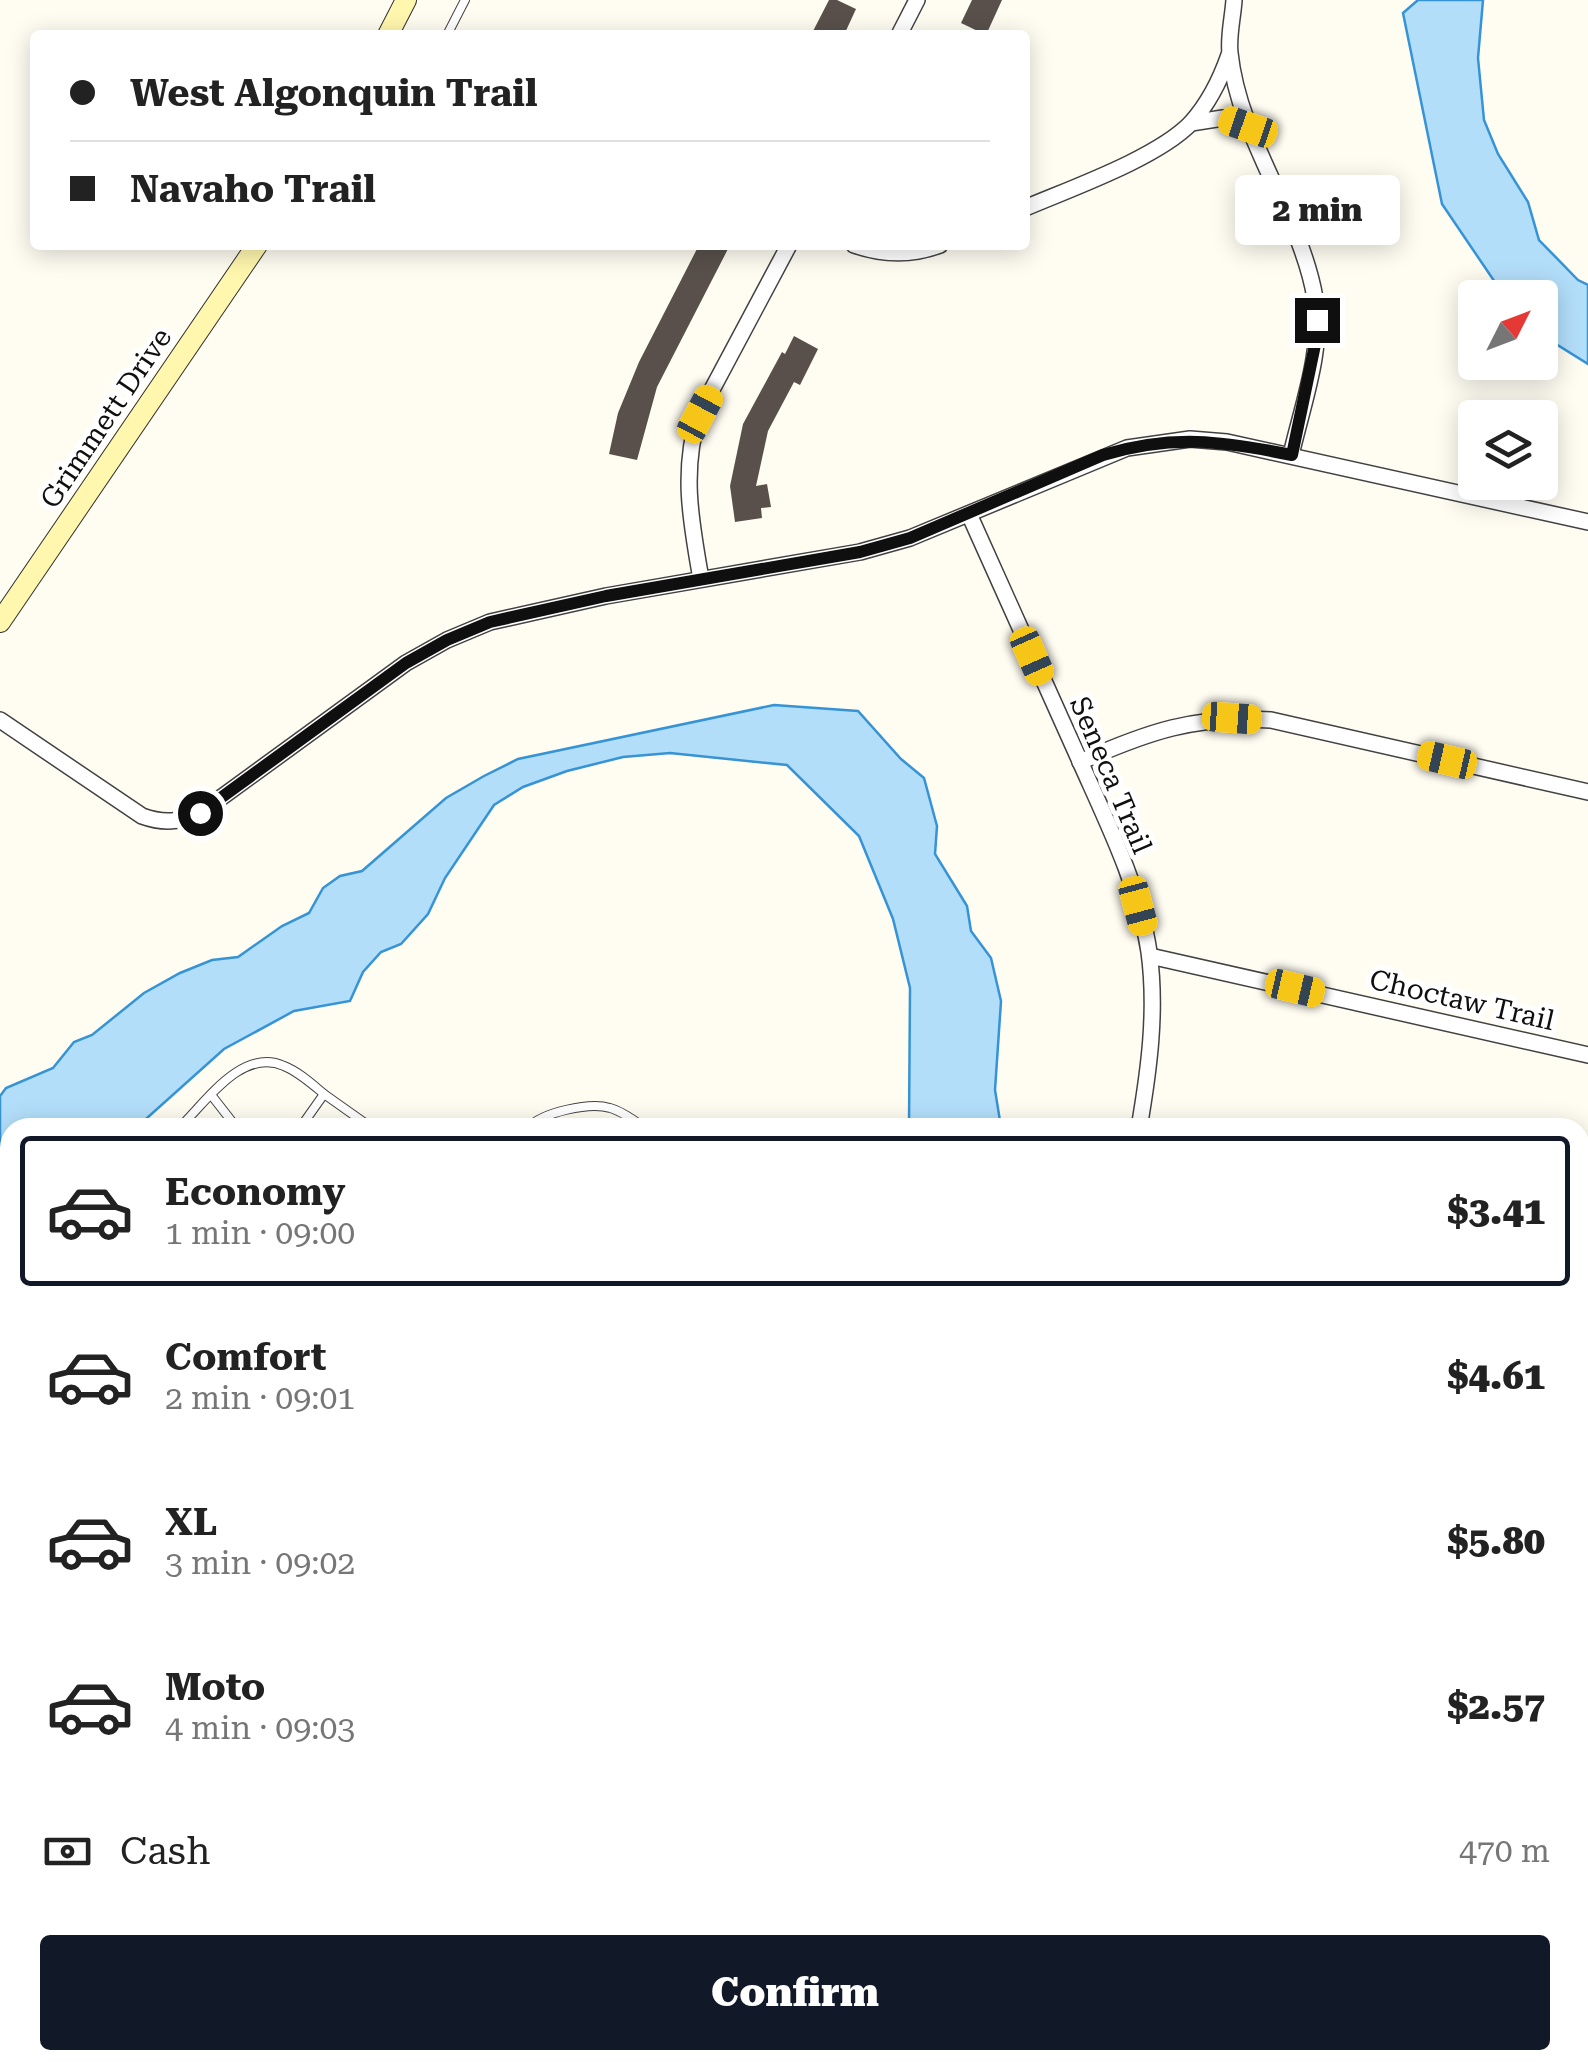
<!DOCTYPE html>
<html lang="en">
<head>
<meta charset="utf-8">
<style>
	:root { --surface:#fff; --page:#f2f2f2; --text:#222; --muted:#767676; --line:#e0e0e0; --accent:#111827 }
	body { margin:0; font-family:"Roboto Serif",serif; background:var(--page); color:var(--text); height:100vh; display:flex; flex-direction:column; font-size:38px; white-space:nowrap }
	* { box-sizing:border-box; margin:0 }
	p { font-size:32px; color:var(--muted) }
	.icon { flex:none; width:55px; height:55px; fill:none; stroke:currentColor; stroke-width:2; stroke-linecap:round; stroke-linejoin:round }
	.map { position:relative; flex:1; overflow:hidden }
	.details { position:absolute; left:0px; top:1118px; width:1590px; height:952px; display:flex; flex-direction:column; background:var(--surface); border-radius:30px 30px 0 0; box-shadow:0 5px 25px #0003 }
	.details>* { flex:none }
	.hud { position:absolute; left:30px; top:30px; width:1000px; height:220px; border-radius:10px; box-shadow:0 5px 25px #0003; display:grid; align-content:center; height:220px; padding:0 40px; background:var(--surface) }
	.needle { width:65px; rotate:48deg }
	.fabs { position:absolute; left:1458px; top:280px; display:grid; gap:20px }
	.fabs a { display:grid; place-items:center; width:100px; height:100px; border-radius:10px; background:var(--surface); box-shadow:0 5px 25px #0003; font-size:50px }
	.end { position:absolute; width:45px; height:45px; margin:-22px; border:12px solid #0f0f0f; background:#fff; box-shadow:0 0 0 5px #fff }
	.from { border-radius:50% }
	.bubble { position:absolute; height:70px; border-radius:10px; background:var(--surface); box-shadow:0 5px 25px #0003; font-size:32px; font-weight:800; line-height:70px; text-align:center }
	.car { position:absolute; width:30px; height:60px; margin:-30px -15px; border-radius:12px; box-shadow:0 0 8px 2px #0007; background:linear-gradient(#f5c518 24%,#345 0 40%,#f5c518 0 76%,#345 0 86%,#f5c518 0) }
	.hud b { display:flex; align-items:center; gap:35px; height:95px; font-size:38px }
	.hud b+b { border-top:2px solid var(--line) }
	.hud i { width:25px; height:25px; background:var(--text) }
	ul { padding:18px 0 0; list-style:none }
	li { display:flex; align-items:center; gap:30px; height:150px; margin:0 20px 15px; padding:0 20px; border:5px solid transparent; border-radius:10px }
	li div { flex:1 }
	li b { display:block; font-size:38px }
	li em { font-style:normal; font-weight:800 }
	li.active { border-color:var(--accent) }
	li>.icon { width:90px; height:90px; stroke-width:1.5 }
	.pay { display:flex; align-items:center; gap:25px; height:110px; padding:0 40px; font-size:38px }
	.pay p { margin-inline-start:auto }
	.primary-button { display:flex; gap:20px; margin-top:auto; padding:20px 40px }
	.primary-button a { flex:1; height:115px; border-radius:10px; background:var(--accent); color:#fff; font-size:40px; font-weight:800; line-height:115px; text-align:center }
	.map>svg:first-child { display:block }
</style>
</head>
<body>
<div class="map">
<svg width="1588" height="2069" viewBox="0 0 1588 2069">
	<rect width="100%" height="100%" fill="#fffdf2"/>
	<g fill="#b3defa" stroke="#3593d6" stroke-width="2.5">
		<path d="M1418,0h65l-5,58 6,62 14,34 30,48 11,38 39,40 10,5v79l-48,-30v-36l-35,-1 -63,-93 -39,-191z"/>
		<path d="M774,705l84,6 43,48 23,19 13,48 -2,28 32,52 4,25 20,27 10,43 -6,89 6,37h-92l1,-139 -17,-69 -34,-83 -72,-71 -117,-12 -47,4 -56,14 -44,16 -29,18 -49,73 -17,36 -27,30 -20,8 -18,20 -13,29 -56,10 -70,38 -87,78 -127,1v101l-10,4v-137l6,-8 47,-20 21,-26 18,-7 52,-42 36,-20 32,-13 26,-3 44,-31 27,-13 14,-25 17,-12 22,-5 84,-73 38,-22 34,-17z"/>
		<path d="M1111,2060h117l13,9h-120z"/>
	</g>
	<g fill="#59504b">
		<path d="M829,0h8l19,9 -12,26h-33z"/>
		<path d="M972,0h30l-16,35 -25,-12z"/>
		<path d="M699,245h31l-73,142 -20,73 -28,-6 9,-41 21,-51z"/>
		<path d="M794,336l24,13 -18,36 -6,-3 -26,49 -12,55 11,-2 4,23 -10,1 1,10 -27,4 -5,-36 13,-62 39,-72 3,2z"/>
	</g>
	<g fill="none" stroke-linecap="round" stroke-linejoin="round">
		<g stroke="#424242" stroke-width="10">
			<g id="lane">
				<path d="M447,35l18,-35"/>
				<path d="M212,1096l25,32"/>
				<path d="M179,1128c27,-26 63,-81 105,-62 15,6 28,18 40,28"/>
				<path d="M300,1128l24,-34 48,34"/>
				<path d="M528,1128c14,-16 62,-26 82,-20 12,3 25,13 35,20"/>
				<path d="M259,2060v9"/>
				<path d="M502,2060l8,9"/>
			</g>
		</g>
		<g stroke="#424242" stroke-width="18">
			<g id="street">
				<path d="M1234,0c-1,17 -6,36 -4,53 9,87 71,162 85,245 9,51 -13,108 -24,157"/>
				<path d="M899,35l18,-35"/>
				<path d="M1191,123l32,-5 26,9"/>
				<path d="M1025,208c47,-20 132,-50 166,-85 17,-19 30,-45 38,-68"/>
				<path d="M854,245c29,10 57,11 86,0"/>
				<path d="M969,514c37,82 73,163 110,245 27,61 60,126 70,193 8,59 0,118 -10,176"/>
				<path d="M701,579c-10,-57 -20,-108 -2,-165l90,-169"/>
				<path d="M0,720l142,96c22,8 38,6 58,-3l206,-150 41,-23 43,-18 116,-26 254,-44 50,-14 217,-90 63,-9 37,3 361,80"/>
				<path d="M1080,762c67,-30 116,-47 191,-42l317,72"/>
				<path d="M1150,956l438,99"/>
				<path d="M1580,1316l8,2"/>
				<path d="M1580,1590l8,-1"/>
				<path d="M1580,1853l8,-1"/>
				<path d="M548,2060l8,9"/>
				<path d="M1489,2060l16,9"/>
				<path d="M50,2069l1,-9"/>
				<path d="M712,2069l11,-9"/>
			</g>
		</g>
		<g stroke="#313131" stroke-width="22">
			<g id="secondary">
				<path d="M388,35l18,-35"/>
				<path d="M0,622l257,-377"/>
				<path d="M0,1397l10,4"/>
				<path d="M0,1445l10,5"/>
				<path d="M601,2060l9,9"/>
				<path d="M662,2060l9,9"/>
			</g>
		</g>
		<use href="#lane" stroke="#fff" stroke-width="8"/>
		<use href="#street" stroke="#fff" stroke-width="15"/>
		<use href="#secondary" stroke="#fff7ad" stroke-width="20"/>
	</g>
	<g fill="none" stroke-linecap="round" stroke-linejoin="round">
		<path stroke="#0f0f0f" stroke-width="12" d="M200,813l206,-150 41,-23 43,-18 116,-26 254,-44 50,-14 193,-83c70,-21 119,-14 189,0l24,-115 1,-20"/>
	</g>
	<g text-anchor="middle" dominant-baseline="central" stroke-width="10" stroke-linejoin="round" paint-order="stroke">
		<g font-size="28" fill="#0f0f0f" stroke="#fff">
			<text transform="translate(106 418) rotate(-56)">Grimmett Drive</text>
			<text transform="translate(1111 775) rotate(67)">Seneca Trail</text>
			<text transform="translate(1462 1000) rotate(13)">Choctaw Trail</text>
		</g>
	</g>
</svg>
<div class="fabs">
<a><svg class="needle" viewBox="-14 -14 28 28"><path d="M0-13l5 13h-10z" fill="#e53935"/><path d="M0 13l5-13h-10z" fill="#767676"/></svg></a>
<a><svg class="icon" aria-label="layers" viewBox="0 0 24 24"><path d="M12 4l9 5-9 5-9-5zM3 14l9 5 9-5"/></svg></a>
</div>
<i class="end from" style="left:200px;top:813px"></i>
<i class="end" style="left:1317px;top:320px"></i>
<div class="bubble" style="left:1235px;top:175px;width:165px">2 min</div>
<i class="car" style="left:1248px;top:127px;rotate:289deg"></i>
<i class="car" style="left:700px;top:414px;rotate:28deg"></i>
<i class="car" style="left:1032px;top:656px;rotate:156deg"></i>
<i class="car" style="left:1232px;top:718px;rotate:94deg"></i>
<i class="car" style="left:1447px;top:760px;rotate:283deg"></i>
<i class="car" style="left:1138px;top:906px;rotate:165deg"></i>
<i class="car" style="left:1295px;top:988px;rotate:103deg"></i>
<div class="hud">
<b><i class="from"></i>West Algonquin Trail</b>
<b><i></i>Navaho Trail</b>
</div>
<section class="details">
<ul>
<li class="active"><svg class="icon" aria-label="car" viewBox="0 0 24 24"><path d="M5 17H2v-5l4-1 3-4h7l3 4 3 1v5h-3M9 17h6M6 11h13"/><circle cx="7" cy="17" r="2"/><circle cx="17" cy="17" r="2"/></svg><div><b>Economy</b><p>1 min · 09:00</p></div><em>$3.41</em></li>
<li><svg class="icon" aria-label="car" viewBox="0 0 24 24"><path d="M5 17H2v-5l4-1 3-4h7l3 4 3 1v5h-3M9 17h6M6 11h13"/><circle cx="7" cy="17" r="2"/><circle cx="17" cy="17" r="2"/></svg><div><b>Comfort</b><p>2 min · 09:01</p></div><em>$4.61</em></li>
<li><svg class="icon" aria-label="car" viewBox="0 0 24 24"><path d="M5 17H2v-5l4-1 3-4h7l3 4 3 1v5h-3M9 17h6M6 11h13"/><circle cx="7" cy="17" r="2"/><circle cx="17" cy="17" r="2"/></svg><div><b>XL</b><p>3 min · 09:02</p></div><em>$5.80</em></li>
<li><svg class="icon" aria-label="car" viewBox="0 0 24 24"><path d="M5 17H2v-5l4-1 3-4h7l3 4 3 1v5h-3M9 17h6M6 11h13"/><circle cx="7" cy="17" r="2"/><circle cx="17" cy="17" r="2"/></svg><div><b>Moto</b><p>4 min · 09:03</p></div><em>$2.57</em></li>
</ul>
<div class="pay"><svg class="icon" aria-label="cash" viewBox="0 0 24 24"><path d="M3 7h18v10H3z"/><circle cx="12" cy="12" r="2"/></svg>Cash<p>470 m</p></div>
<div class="primary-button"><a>Confirm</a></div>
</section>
</div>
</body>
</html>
